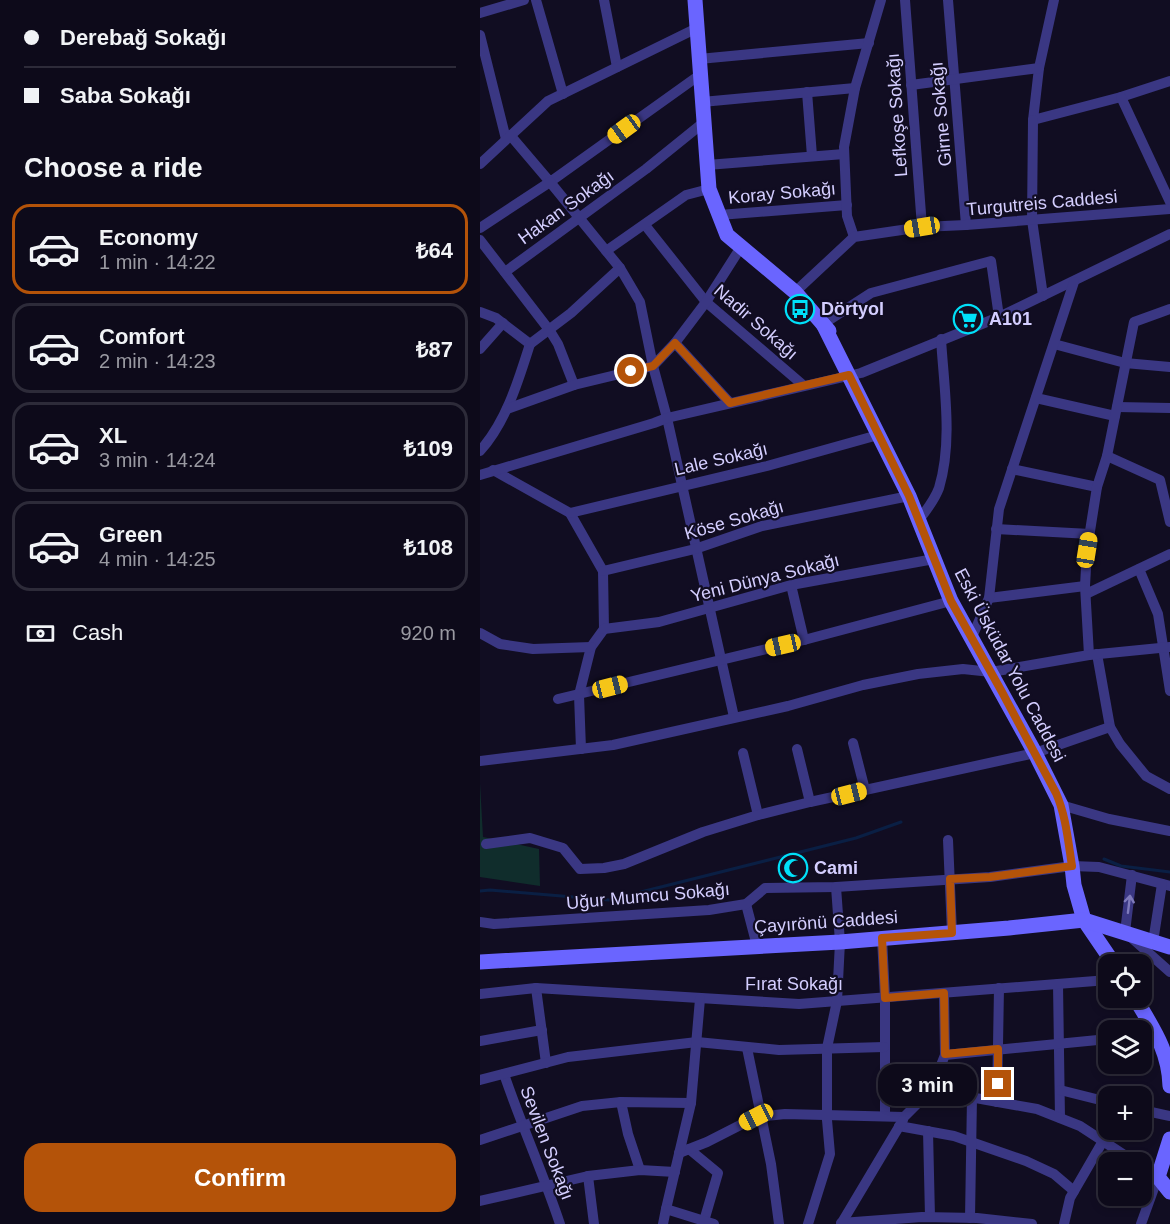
<!DOCTYPE html>
<html lang="en">
<head>
<meta charset="utf-8">
<style>
	:root { --surface:#0d0a1a; --page:#161323; --text:#f1f3f6; --muted:#9a9aa2; --line:#2d2b39; --accent:#b45309 }
	body { margin:0; font-family:Arial,sans-serif; background:var(--page); color:var(--text); height:100vh; display:flex; flex-direction:column; font-size:22px; white-space:nowrap }
	* { box-sizing:border-box; margin:0 }
	p { font-size:20px; color:var(--muted) }
	.icon { flex:none; width:33px; height:33px; fill:none; stroke:currentColor; stroke-width:2; stroke-linecap:round; stroke-linejoin:round }
	.map { position:relative; flex:1; overflow:hidden }
	.side { display:flex; flex-direction:column; background:var(--surface); width:480px }
	.side>* { flex:none }
	.guide { display:grid; align-content:center; height:132px; padding:0 24px; background:var(--surface) }
	.buttons { position:absolute; left:618px; top:954px; display:grid; gap:12px }
	.buttons a { display:grid; place-items:center; width:54px; height:54px; border-radius:12px; background:var(--surface); box-shadow:0 3px 9px #0003,0 0 0 2px var(--line); font-size:30px }
	.end { position:absolute; width:27px; height:27px; margin:-14px; border:8px solid #b45309; background:#fff; box-shadow:0 0 0 3px #fff }
	.from { border-radius:50% }
	.bubble { position:absolute; height:42px; border-radius:18px; background:var(--surface); box-shadow:0 3px 9px #0003,0 0 0 2px var(--line); font-size:20px; font-weight:700; line-height:42px; text-align:center }
	.car { position:absolute; width:18px; height:36px; margin:-18px -9px; border-radius:8px; box-shadow:0 0 4px 2px #0007; background:linear-gradient(#f5c518 24%,#345 0 40%,#f5c518 0 76%,#345 0 86%,#f5c518 0) }
	.guide b { display:flex; align-items:center; gap:21px; height:57px; font-size:22px }
	.guide b+b { border-top:2px solid var(--line) }
	.guide i { width:15px; height:15px; background:var(--text) }
	ul { padding:0; list-style:none }
	li { display:flex; align-items:center; gap:18px; height:90px; margin:0 12px 9px; padding:0 12px; border:3px solid var(--line); border-radius:18px }
	li div { flex:1 }
	li b { display:block; font-size:22px }
	li em { font-style:normal; font-weight:700 }
	li.selected { border-color:var(--accent) }
	li>.icon { width:54px; height:54px; stroke-width:1.5 }
	h2 { padding:0 24px; font-size:27px; line-height:72px }
	.pay { display:flex; align-items:center; gap:15px; height:66px; padding:0 24px; font-size:22px }
	.pay p { margin-inline-start:auto }
	.primary-button { display:flex; gap:12px; margin-top:auto; padding:12px 24px }
	.primary-button a { flex:1; height:69px; border-radius:18px; background:var(--accent); color:#fff; font-size:24px; font-weight:700; line-height:69px; text-align:center }
	main { display:flex; flex:1; min-height:0 }
	.map>svg:first-child { display:block }
</style>
</head>
<body>
<main>
<section class="side">
<div class="guide">
<b><i class="from"></i>Derebağ Sokağı</b>
<b><i></i>Saba Sokağı</b>
</div>
<h2>Choose a ride</h2>
<ul>
<li class="selected"><svg class="icon" aria-label="car" viewBox="0 0 24 24"><path d="M5 17H2v-5l4-1 3-4h7l3 4 3 1v5h-3M9 17h6M6 11h13"/><circle cx="7" cy="17" r="2"/><circle cx="17" cy="17" r="2"/></svg><div><b>Economy</b><p>1 min · 14:22</p></div><em>₺64</em></li>
<li><svg class="icon" aria-label="car" viewBox="0 0 24 24"><path d="M5 17H2v-5l4-1 3-4h7l3 4 3 1v5h-3M9 17h6M6 11h13"/><circle cx="7" cy="17" r="2"/><circle cx="17" cy="17" r="2"/></svg><div><b>Comfort</b><p>2 min · 14:23</p></div><em>₺87</em></li>
<li><svg class="icon" aria-label="car" viewBox="0 0 24 24"><path d="M5 17H2v-5l4-1 3-4h7l3 4 3 1v5h-3M9 17h6M6 11h13"/><circle cx="7" cy="17" r="2"/><circle cx="17" cy="17" r="2"/></svg><div><b>XL</b><p>3 min · 14:24</p></div><em>₺109</em></li>
<li><svg class="icon" aria-label="car" viewBox="0 0 24 24"><path d="M5 17H2v-5l4-1 3-4h7l3 4 3 1v5h-3M9 17h6M6 11h13"/><circle cx="7" cy="17" r="2"/><circle cx="17" cy="17" r="2"/></svg><div><b>Green</b><p>4 min · 14:25</p></div><em>₺108</em></li>
</ul>
<div class="pay"><svg class="icon" aria-label="cash" viewBox="0 0 24 24"><path d="M3 7h18v10H3z"/><circle cx="12" cy="12" r="2"/></svg>Cash<p>920 m</p></div>
<div class="primary-button"><a>Confirm</a></div>
</section>
<div class="map">
<svg width="690" height="1224" viewBox="0 0 690 1224">
	<rect width="100%" height="100%" fill="#110d22"/>
	<path fill="#102d2c" d="M0,783l3,54 56,12 1,37 -60,-9z"/>
	<g fill="none" stroke-linecap="round" stroke-linejoin="round">
		<g stroke="#0a1f44" stroke-width="3">
			<path d="M624,859l17,7 49,6"/>
			<path d="M0,891l10,-1 119,10 247,-62 45,-16"/>
		</g>
		<g stroke="#3a3783" stroke-width="10">
			<path d="M56,0l27,94"/>
			<path d="M124,0l13,67"/>
			<path d="M425,0l17,227"/>
			<path d="M468,0l18,225"/>
			<path d="M574,0l-15,68 -6,52 88,-23 49,-16"/>
			<path d="M0,13l44,-13"/>
			<path d="M0,35l26,104"/>
			<path d="M219,59l170,-16"/>
			<path d="M431,85l128,-17"/>
			<path d="M327,92l5,64"/>
			<path d="M641,97l49,105"/>
			<path d="M222,102l153,-14"/>
			<path d="M553,120l-1,100 11,76"/>
			<path d="M30,135l40,47 151,-108"/>
			<path d="M0,164l68,-63 149,-73"/>
			<path d="M227,165l137,-11"/>
			<path d="M239,215l128,-10"/>
			<path d="M165,225l61,77 97,83"/>
			<path d="M0,228l70,-46 70,86 20,34 13,64 14,52 67,299"/>
			<path d="M374,237l-7,-21 -3,-69 11,-59 26,-88"/>
			<path d="M0,240l70,91 8,13 16,41"/>
			<path d="M126,251l80,-56 23,-6"/>
			<path d="M25,272l141,-103 57,-46"/>
			<path d="M315,292l59,-55 68,-10 44,-2 204,-16"/>
			<path d="M0,312l16,6 34,26c-12,38 -24,78 -50,107"/>
			<path d="M343,324l48,-31 120,-32 8,56"/>
			<path d="M195,343l55,60"/>
			<path d="M50,344l41,-31 49,-45"/>
			<path d="M574,344l71,19 45,4"/>
			<path d="M0,349l23,-26"/>
			<path d="M556,398l79,18"/>
			<path d="M637,407l53,1"/>
			<path d="M27,409l67,-24 79,-19 22,-23 31,-41 35,-55"/>
			<path d="M627,456l53,24 10,42"/>
			<path d="M532,469l85,18"/>
			<path d="M13,470l77,43 33,58 1,58 -13,18 -12,48 2,54"/>
			<path d="M0,475l174,-52 13,-5 194,-45 138,-56 171,-83"/>
			<path d="M90,513l197,-47 111,-31"/>
			<path d="M439,520c7,-9 16,-21 20,-32 14,-47 5,-100 2,-149"/>
			<path d="M516,529l94,5"/>
			<path d="M659,569l19,45 12,77"/>
			<path d="M123,571l92,-22 67,-23 147,-30"/>
			<path d="M311,585l13,55"/>
			<path d="M606,594l84,-40"/>
			<path d="M509,598l96,-12"/>
			<path d="M124,629l55,-7 132,-37 143,-26"/>
			<path d="M0,633l20,11 33,5 58,-2"/>
			<path d="M492,637l17,-39 10,-89 75,-227"/>
			<path d="M617,654l13,73 10,17 26,32 24,13"/>
			<path d="M609,655l-4,-69 2,-36 10,-63 10,-31 27,-134 36,-13"/>
			<path d="M78,699l246,-59 147,-39"/>
			<path d="M373,743l12,47"/>
			<path d="M317,749l13,53"/>
			<path d="M263,753l15,62"/>
			<path d="M0,761l133,-16 175,-39 75,-21 55,-11 45,-5 28,3 98,-17 81,-8"/>
			<path d="M581,805l48,14 61,12"/>
			<path d="M468,840l4,93"/>
			<path d="M6,844l44,-6 33,10 17,21 24,-1 20,-4 79,-32 55,-17 52,-13 225,-49 75,-26"/>
			<path d="M652,875l-7,57 45,40"/>
			<path d="M266,904l11,42"/>
			<path d="M0,922l14,2 215,-14 37,-6 19,-16 71,-1 154,-10 82,-11 27,1 71,19"/>
			<path d="M402,938l3,59v119"/>
			<path d="M673,942l9,-58"/>
			<path d="M578,984l2,134"/>
			<path d="M56,988l10,75"/>
			<path d="M464,993l1,62"/>
			<path d="M0,994l56,-6 263,16 309,-24"/>
			<path d="M662,1037l15,-3"/>
			<path d="M628,1039l-163,16 -14,35 106,19 43,17 55,36"/>
			<path d="M0,1041l62,-11"/>
			<path d="M267,1048l24,116 8,60"/>
			<path d="M24,1074c17,50 39,99 56,150"/>
			<path d="M0,1080l88,-23 129,-15 82,8 105,-3"/>
			<path d="M580,1090l48,12"/>
			<path d="M141,1102l7,32 12,36"/>
			<path d="M517,1102l2,-114"/>
			<path d="M662,1110l28,6"/>
			<path d="M419,1126l55,10 72,25 28,13 20,17"/>
			<path d="M448,1131l2,86"/>
			<path d="M0,1140l102,-34 39,-4 70,1"/>
			<path d="M209,1149l29,24 -14,48"/>
			<path d="M199,1153l28,-11 49,-25 29,-3 119,3 27,-27"/>
			<path d="M108,1176l6,48"/>
			<path d="M0,1201l108,-25 52,-6 35,2"/>
			<path d="M186,1209l25,-106 9,-104"/>
			<path d="M490,1218l2,-121"/>
			<path d="M361,1223l81,-6 55,1 55,6"/>
			<path d="M183,1224l3,-15 48,15"/>
			<path d="M328,1224l22,-70 -3,-34v-72l10,-47 3,-59 -4,-55"/>
			<path d="M361,1224l62,-104"/>
			<path d="M584,1224l6,-26 33,-57"/>
			<path d="M661,1224l17,-47 -16,-10"/>
		</g>
		<g stroke="#6a65ff" stroke-width="15">
			<path d="M215,0l14,189 18,46 68,57 34,39"/>
			<path d="M343,324l86,172 42,105 84,152 26,52 11,61 2,19 10,35 30,44"/>
			<path d="M0,962l360,-20 169,-14 75,-8 86,27"/>
			<path d="M655,998c17,29 34,52 35,88"/>
			<path d="M690,1139l-12,38 12,15"/>
		</g>
	</g>
	<defs><path id="oneway-shaft" d="M-6 0H5M1.5-3L5.5 0L1.5 3" fill="none" stroke-width="1.6" stroke-linecap="round" stroke-linejoin="round" transform="scale(1.5)"/></defs>
	<use stroke="#7f7bbb" href="#oneway-shaft" transform="translate(649 904) rotate(-83)"/>
	<g fill="none" stroke-linecap="round" stroke-linejoin="round">
		<path stroke="#b45309" stroke-width="8" d="M151,371l22,-5 22,-23 55,60 119,-28 60,121 42,105 51,91 54,101c10,23 12,48 16,73l-82,11 -40,2 2,54 -70,5 3,60 59,-5 1,61 53,-5v35"/>
	</g>
	<defs>
		<g id="bus-ring" transform="scale(1.5)"><circle r="9.5" fill="#110d22" stroke="#00e0f9" stroke-width="1.5"/><path d="M-5-6H5V4H4V6H2V4H-2V6H-4V4H-5ZM-3.5-4V0h7V-4ZM-3.5 1.2v1.5H-2V1.2ZM2 1.2v1.5H3.5V1.2Z" fill="#00e0f9"/></g>
		<g id="supermarket-ring" transform="scale(1.5)"><circle r="9.5" fill="#110d22" stroke="#00e0f9" stroke-width="1.5"/><path d="M-6-5.5h2.5l.6 2H6L4.5 2H-2.5L-4.4-4H-6ZM-1.5 3.2a1.3 1.3 0 1 0 .1 0ZM3 3.2a1.3 1.3 0 1 0 .1 0Z" fill="#00e0f9"/></g>
		<g id="mosque-ring" transform="scale(1.5)"><circle r="9.5" fill="#110d22" stroke="#00e0f9" stroke-width="1.5"/><path d="M3.5-4.9A6 6 0 1 0 3.5 4.9A5 5 0 1 1 3.5-4.9Z" fill="#00e0f9"/></g>
	</defs>
	<g fill-rule="evenodd">
		<use href="#bus-ring" x="320" y="309"/>
		<use href="#supermarket-ring" x="488" y="319"/>
		<use href="#mosque-ring" x="313" y="868"/>
	</g>
	<g text-anchor="middle" dominant-baseline="central" stroke-width="4.5" stroke-linejoin="round" paint-order="stroke">
		<g font-size="18" fill="#d4ceff" stroke="#110d22">
			<text transform="translate(461 114) rotate(-95)">Girne Sokağı</text>
			<text transform="translate(417 115) rotate(-94)">Lefkoşe Sokağı</text>
			<text transform="translate(302 193) rotate(-5)">Koray Sokağı</text>
			<text transform="translate(562 203) rotate(-5)">Turgutreis Caddesi</text>
			<text transform="translate(86 207) rotate(-36)">Hakan Sokağı</text>
			<text transform="translate(276 322) rotate(41)">Nadir Sokağı</text>
			<text transform="translate(241 459) rotate(-13)">Lale Sokağı</text>
			<text transform="translate(254 520) rotate(-16)">Köse Sokağı</text>
			<text transform="translate(285 578) rotate(-14)">Yeni Dünya Sokağı</text>
			<text transform="translate(530 665) rotate(62)">Eski Üsküdar Yolu Caddesi</text>
			<text transform="translate(168 896) rotate(-5)">Uğur Mumcu Sokağı</text>
			<text transform="translate(346 922) rotate(-4)">Çayırönü Caddesi</text>
			<text x="314" y="984">Fırat Sokağı</text>
			<text transform="translate(67 1143) rotate(69)">Sevilen Sokağı</text>
		</g>
		<g font-size="18" font-weight="bold" fill="#d4ceff" stroke="#110d22" text-anchor="start">
			<text x="341" y="309">Dörtyol</text>
			<text x="509" y="319">A101</text>
			<text x="334" y="868">Cami</text>
		</g>
	</g>
</svg>
<div class="buttons">
<a><svg class="icon" aria-label="locate" viewBox="0 0 24 24"><circle cx="12" cy="12" r="6"/><path d="M12 2v4M12 18v4M2 12h4M18 12h4"/></svg></a>
<a><svg class="icon" aria-label="layers" viewBox="0 0 24 24"><path d="M12 4l9 5-9 5-9-5zM3 14l9 5 9-5"/></svg></a>
<a>+</a>
<a>−</a>
</div>
<i class="end from" style="left:151px;top:371px"></i>
<i class="end" style="left:518px;top:1084px"></i>
<div class="bubble" style="left:398px;top:1064px;width:99px">3 min</div>
<i class="car" style="left:144px;top:129px;rotate:234deg"></i>
<i class="car" style="left:442px;top:227px;rotate:261deg"></i>
<i class="car" style="left:607px;top:550px;rotate:9deg"></i>
<i class="car" style="left:303px;top:645px;rotate:257deg"></i>
<i class="car" style="left:130px;top:687px;rotate:76deg"></i>
<i class="car" style="left:369px;top:794px;rotate:76deg"></i>
<i class="car" style="left:276px;top:1117px;rotate:243deg"></i>
</div>
</main>
</body>
</html>
